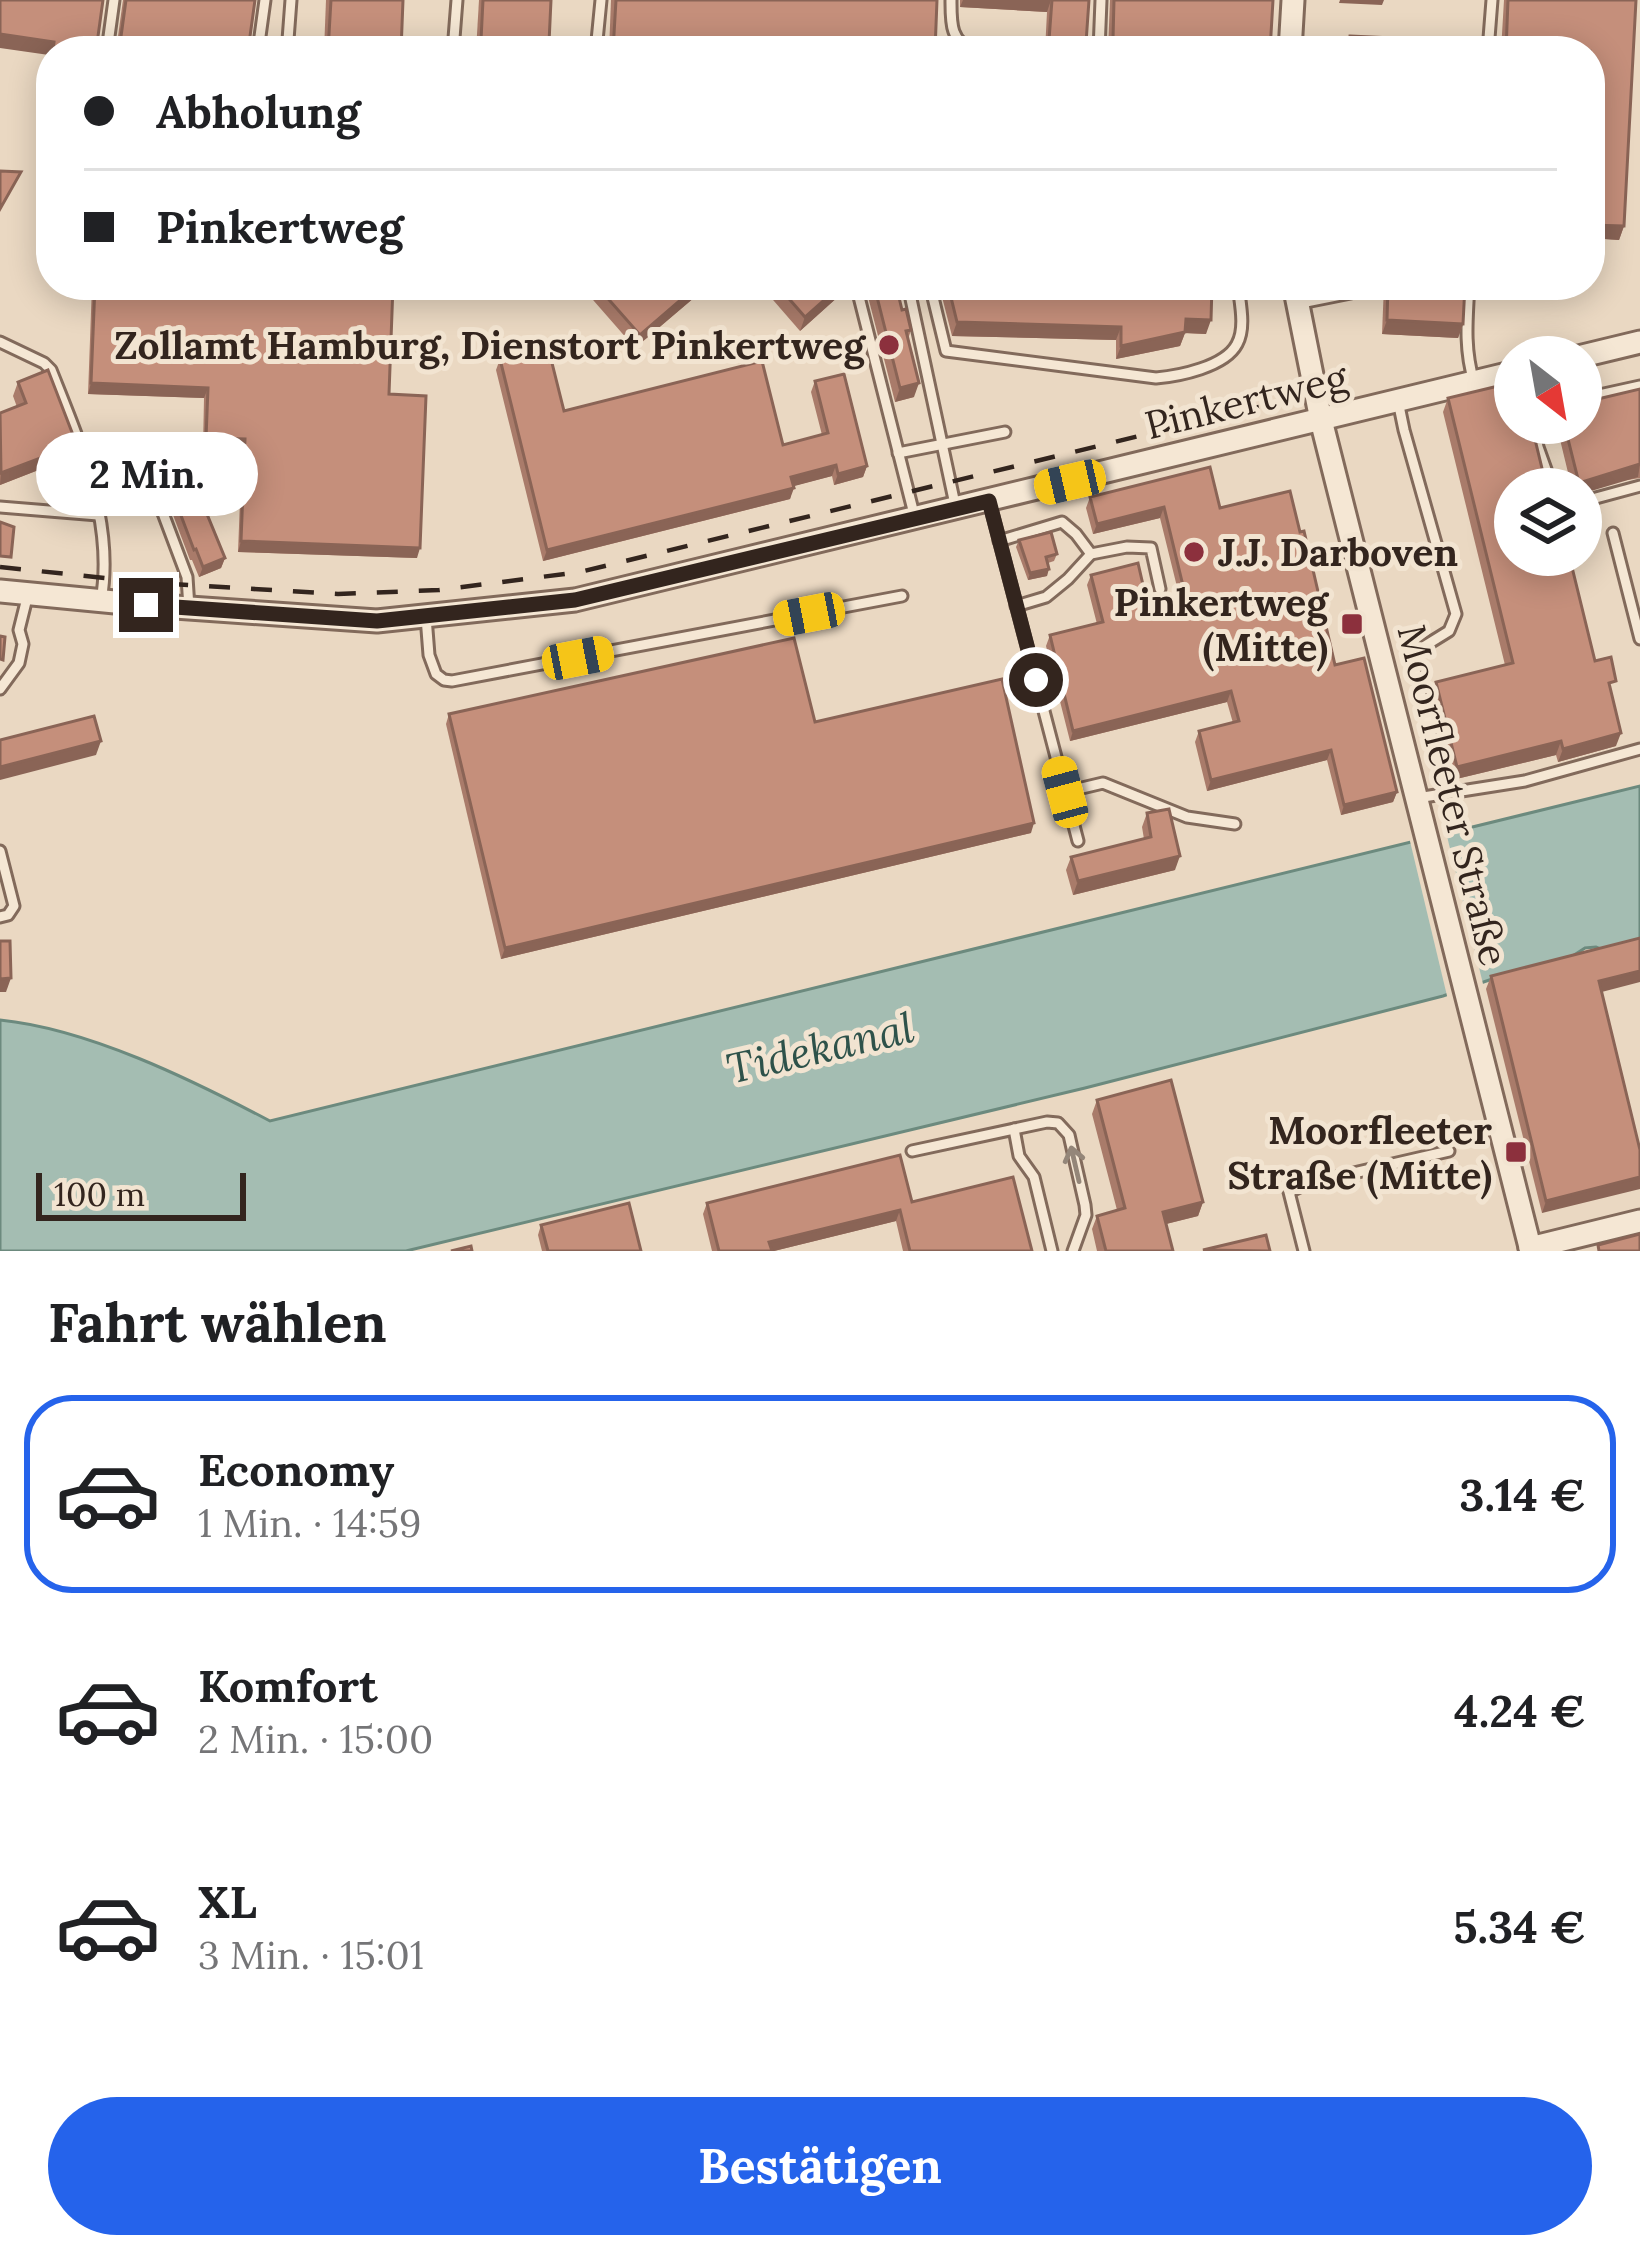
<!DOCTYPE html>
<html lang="de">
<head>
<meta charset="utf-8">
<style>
	:root { --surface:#fff; --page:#f6f6f6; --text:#202124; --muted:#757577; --line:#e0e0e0; --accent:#2563eb }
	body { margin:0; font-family:Lora,serif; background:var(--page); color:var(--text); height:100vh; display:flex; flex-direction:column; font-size:45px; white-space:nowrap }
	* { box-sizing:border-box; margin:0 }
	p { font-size:39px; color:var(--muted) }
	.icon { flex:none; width:66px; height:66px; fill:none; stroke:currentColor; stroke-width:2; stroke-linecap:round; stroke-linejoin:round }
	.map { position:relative; height:1251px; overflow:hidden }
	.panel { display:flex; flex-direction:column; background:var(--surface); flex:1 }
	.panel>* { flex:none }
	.top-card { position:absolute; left:36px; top:36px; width:1569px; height:264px; border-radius:48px; box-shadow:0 6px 30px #0003; display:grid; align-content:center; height:264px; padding:0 48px; background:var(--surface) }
	.needle { width:78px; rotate:149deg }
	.controls { position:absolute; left:1494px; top:336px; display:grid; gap:24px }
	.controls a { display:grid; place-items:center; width:108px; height:108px; border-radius:50%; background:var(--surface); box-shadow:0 6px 30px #0003; font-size:60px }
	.scale { position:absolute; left:36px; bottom:30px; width:210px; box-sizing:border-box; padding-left:12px; border:6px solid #33251e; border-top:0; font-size:33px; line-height:42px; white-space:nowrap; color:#33251e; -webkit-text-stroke:9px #f2e4d1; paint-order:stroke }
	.end { position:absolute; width:54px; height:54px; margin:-27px; border:15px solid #33251e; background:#fff; box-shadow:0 0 0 6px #fff }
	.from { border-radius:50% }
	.bubble { position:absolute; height:84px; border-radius:42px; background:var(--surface); box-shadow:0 6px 30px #0003; font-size:39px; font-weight:700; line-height:84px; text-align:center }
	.car { position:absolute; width:36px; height:72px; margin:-36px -18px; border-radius:15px; box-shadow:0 0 9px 3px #0007; background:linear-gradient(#f5c518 24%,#345 0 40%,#f5c518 0 76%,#345 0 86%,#f5c518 0) }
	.top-card b { display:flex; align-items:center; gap:42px; height:114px; font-size:45px }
	.top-card b+b { border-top:3px solid var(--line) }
	.top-card i { width:30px; height:30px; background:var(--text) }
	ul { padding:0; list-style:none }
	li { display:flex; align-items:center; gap:36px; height:198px; margin:0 24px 18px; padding:0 24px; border:6px solid transparent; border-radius:48px }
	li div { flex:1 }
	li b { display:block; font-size:45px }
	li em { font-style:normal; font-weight:700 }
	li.current { border-color:var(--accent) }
	li>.icon { width:108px; height:108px; stroke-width:1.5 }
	h2 { padding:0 48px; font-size:54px; line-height:144px }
	.button { display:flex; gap:24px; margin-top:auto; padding:24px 48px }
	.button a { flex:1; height:138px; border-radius:72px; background:var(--accent); color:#fff; font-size:48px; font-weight:700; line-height:138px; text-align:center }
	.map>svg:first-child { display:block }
</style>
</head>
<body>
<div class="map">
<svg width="1640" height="1251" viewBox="0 0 1640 1251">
	<rect width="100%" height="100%" fill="#ead8c2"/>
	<path fill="#a4bdb2" stroke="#6c8a7e" stroke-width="3" d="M1640,786v160l-30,7 -14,-6 -11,1 -17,11 -70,18 -55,19 -358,92 -679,163h-406v-231c89,9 192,60 270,101z"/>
	<path fill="#ead8c2" d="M1445,828l39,160 -36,12 -39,-163z"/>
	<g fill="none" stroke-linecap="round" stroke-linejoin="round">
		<g stroke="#826a5b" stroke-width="15">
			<g id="service">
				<path d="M951,0c0,23 -1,41 23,51"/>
				<path d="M107,51l7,-51"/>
				<path d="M258,51l7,-51"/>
				<path d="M283,51l5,-11 3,-40"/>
				<path d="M453,51l4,-51"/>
				<path d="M596,51l5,-51"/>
				<path d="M1099,51l2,-51"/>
				<path d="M1488,51l4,-51"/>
				<path d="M856,285l59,233"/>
				<path d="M908,285l48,224"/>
				<path d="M930,285l16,66 210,27c23,-2 69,-11 81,-34 9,-16 3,-41 1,-59"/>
				<path d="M1469,285c-2,35 -5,64 5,97"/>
				<path d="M1301,303l50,-10 5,-8"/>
				<path d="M0,342l44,21 7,7c29,73 64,152 50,231"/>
				<path d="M1581,399l59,-13"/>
				<path d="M1398,401l6,29 52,184 -7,17 -34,21 -2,10 33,132"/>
				<path d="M1533,423l5,24 15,42"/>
				<path d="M898,453l107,-21"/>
				<path d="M143,460l44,117 2,31"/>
				<path d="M989,501l89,340"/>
				<path d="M1581,502l59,-16"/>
				<path d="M0,507l98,8"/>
				<path d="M1613,533l27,106"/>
				<path d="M999,541l63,-19 14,12 15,20"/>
				<path d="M1016,606l30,-9 22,-18 23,-25 36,-7 24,1 9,41"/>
				<path d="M426,617l3,38 7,19 8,6 8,1 450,-85"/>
				<path d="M0,689l19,-26 4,-19 -4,-14 9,-36"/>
				<path d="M1065,792l38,-9 84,34 48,7"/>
				<path d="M1417,798l108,-17 115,-32"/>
				<path d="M0,851l14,55 -6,9 -8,2"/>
				<path d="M1014,1129l5,27 15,21 18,74"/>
				<path d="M912,1151l135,-29 11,1 11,12 16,70 1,10 -13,36"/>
				<path d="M1304,1251l-15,-59 17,-8 143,-33"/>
			</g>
		</g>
		<g stroke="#826a5b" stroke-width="27">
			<g id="tertiary">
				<path d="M1290,51l3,-51"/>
				<path d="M1294,285l27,135 210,831"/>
				<path d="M1578,357l62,-15"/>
				<path d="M0,591l146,14 231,16 198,-21 940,-228"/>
				<path d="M1530,1248l110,-27"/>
			</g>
		</g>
		<use href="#service" stroke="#f5e7d4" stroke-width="9"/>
		<use href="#tertiary" stroke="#f5e7d4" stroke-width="21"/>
		<path stroke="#33251e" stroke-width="4.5" stroke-dasharray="21 21" stroke-linecap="butt" d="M0,567l153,16 185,11 101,-4 141,-18 736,-179"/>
	</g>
	<g fill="#a97b6a">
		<path d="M0,0l96,51h-45v37l-6,-1 4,-32z"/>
		<path d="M123,0h132l-7,51h-132z"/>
		<path d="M326,0h77l-2,51h-77z"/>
		<path d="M479,0h72l-5,51h-70z"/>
		<path d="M611,0h326l-2,51h-326z"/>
		<path d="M960,0h129l-6,51h-38l2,-39 -87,-5z"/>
		<path d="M1110,0h163l-3,51h-162z"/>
		<path d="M1504,0h132l-12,226 -5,14 -29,-2v-187h-89z"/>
		<path d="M92,285h301l-4,109 28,164 -179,-6 4,-103 -39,-1 1,-50 -116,-4z"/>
		<path d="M580,285h129l-74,63z"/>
		<path d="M760,285h83l-3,10 -40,36z"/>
		<path d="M865,285h31l6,25 9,20 -3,9 6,58 -19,5z"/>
		<path d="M939,285h273l-6,49 -21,-1 -5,13 -64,13v-19l-164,-4z"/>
		<path d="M1384,285h81l-2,39 -5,14 -76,-4z"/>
		<path d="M500,359l64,52 219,34 39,-10 -11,-43 4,-11 52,85 -4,11 -29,8 -2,-9 -39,10 -3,13 -247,62 -47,-191z"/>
		<path d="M18,382l60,93 -30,11 -7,-17 -41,16v-72l17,-6 -4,-11z"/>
		<path d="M1640,389v89l-68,11 -16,-66h25z"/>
		<path d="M1448,398l99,91 48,172 17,32 4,53 -58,16 -2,-7 -104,25 -21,-84 5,-14 69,-17 -62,-253z"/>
		<path d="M171,489l54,69 -4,10 -22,9 -7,-17h-2l-23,-61z"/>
		<path d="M1090,497l130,11 115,157 62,127 -4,10 -52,13 -14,-55 -120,31 -12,-49 4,-11 34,-8 -6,-21 -157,39 -24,-95 4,-11 47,-11 -10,-39 4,-10 58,36 32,-8 -21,-85 -67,16 -7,-26z"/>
		<path d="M1019,540l38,14 -3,7 -6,2 -1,13 -19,4 -12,-33z"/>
		<path d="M449,714l366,8 216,111 -530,126 -55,-235z"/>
		<path d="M1147,813l28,57 -102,25 -7,-25 5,-13 73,-18 -2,-12z"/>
		<path d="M1491,976l110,16 39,158 -98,63 -56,-224z"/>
		<path d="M1097,1100l106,102 -5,14 -32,8 7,27h-76l-5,-22 5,-13 20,-6 -25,-96z"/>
		<path d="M912,1202l120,49h-129l-7,-30 -122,30h-62l-9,-37 4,-11z"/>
		<path d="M541,1225l100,26h-99l-4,-16z"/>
	</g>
	<g fill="#8a6456">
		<path d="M963,0h88l-4,12 -87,-5z"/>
		<path d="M1340,0h44l-2,5 -43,-2z"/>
		<path d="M0,34l54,8 -5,13 -49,-7z"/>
		<path d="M1113,39l58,2 -3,10h-60z"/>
		<path d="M481,40l68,3 -3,8h-69z"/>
		<path d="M1049,40l37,3 -3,8h-37z"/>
		<path d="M50,74l1,14 -6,-1z"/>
		<path d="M1590,225l34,1 -5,14 -29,-2z"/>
		<path d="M698,285h11l-74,63 5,-13z"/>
		<path d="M841,285h2l-3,10 -40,36 5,-14z"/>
		<path d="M1186,319l25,1 -5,14 -21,-1 -5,13 -64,13 5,-13z"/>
		<path d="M1387,320l76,4 -5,14 -76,-4z"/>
		<path d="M957,322l164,5 -5,13 -164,-4z"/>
		<path d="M91,383l117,5 -4,10 -116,-4z"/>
		<path d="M919,383l-5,14 -19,5 5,-14z"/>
		<path d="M206,438l39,1 -3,10 -39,-1z"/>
		<path d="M46,456l-5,13 -41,16 1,-12z"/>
		<path d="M83,461l-5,14 -30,11 5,-13z"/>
		<path d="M1640,464l-2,13 -57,17v-5h-4l2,-6z"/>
		<path d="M836,465l-4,11 -45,12 4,-11z"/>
		<path d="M867,466l-4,11 -29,8 4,-11z"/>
		<path d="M794,488l-4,11 -247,62 4,-11z"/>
		<path d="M1164,507l-4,11 -67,16 4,-10z"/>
		<path d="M241,541l179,7 -3,10 -179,-6z"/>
		<path d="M225,558l-4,10 -22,9 4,-10z"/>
		<path d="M1049,569l-2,7 -19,4 2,-7z"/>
		<path d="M1231,691l-4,11 -157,39 3,-10z"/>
		<path d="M1621,733l-5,13 -58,16 5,-13z"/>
		<path d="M101,741l-5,14 -96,25v-13z"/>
		<path d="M1561,741l-5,14 -104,25 5,-13z"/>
		<path d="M1331,750l-4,10 -120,31 4,-11z"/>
		<path d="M1397,792l-4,10 -52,13 3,-10z"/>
		<path d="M1034,823l-3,10 -530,126 4,-11z"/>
		<path d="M1180,856l-5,14 -102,25 5,-14z"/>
		<path d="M1640,971v11l-46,12 5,-13z"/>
		<path d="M11,978l-5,14h-6v-13z"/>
		<path d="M1640,1177v12l-98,24 4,-12z"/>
		<path d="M1203,1202l-5,14 -40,10 5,-14z"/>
		<path d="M900,1210l-4,11 -122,30h-8l3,-9z"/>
	</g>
	<g fill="#c58f7b" stroke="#8a6456" stroke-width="3">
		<path d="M0,0h103l-7,51h-43l1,-9 -54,-8z"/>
		<path d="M126,0h129l-7,51h-129z"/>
		<path d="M331,0h72l-2,51h-73z"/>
		<path d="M483,0h68l-2,43 -68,-3z"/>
		<path d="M616,0h321l-2,51h-322z"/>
		<path d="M1052,0h37l-3,43 -37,-3z"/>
		<path d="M1114,0h159l-3,51h-99v-10l-58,-2z"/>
		<path d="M1508,0h128l-12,226 -34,-1v-174h-84z"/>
		<path d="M1350,36l127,6v9h-128z"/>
		<path d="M0,171l21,1 -21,37z"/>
		<path d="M95,285h298l-4,109 37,2 -6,152 -179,-7 4,-102 -39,-1 2,-50 -117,-5z"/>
		<path d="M596,285h102l-58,50z"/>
		<path d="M777,285h64l-36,32z"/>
		<path d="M874,285h22l6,25 4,-1 5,21 -5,1 13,52 -19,5z"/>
		<path d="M948,285h264l-1,35 -25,-1 -1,13 -64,14v-19l-164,-5z"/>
		<path d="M1388,285h77l-2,39 -76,-4z"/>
		<path d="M548,347l16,64 198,-50 21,84 45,-12 -13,-52 29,-7 23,92 -29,8 -2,-9 -45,12 3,11 -247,62 -47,-191z"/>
		<path d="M48,370l35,91 -30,12 -7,-17 -45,17 -1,-60 26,-10 -8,-21z"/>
		<path d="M1515,382v41h16l16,66h-32v66h54l26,106 16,-4 5,24 -7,2 12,50 -58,16 -2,-8 -104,26 -21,-85 77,-19 -65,-265z"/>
		<path d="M1640,389v75l-61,19 -15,-60h17v-20z"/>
		<path d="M1210,467l10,41 70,-17 10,41 4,-1 31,134 29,-7 33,134 -53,13 -13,-55 -120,30 -12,-49 40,-10 -8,-30 -158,40 -23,-96 53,-13 -12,-47 47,-12 11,48 34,-9 2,-8 -21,-87 -67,17 -7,-27z"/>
		<path d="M193,480l32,78 -22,9 -7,-18 -2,1 -23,-61z"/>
		<path d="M0,522l14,5 -3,30 -11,-1z"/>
		<path d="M1051,532l6,22 -11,3 3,12 -19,4 -11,-33z"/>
		<path d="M0,636l5,1 -2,23 -3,-1z"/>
		<path d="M794,638l21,84 187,-43 32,144 -529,125 -56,-234z"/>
		<path d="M94,716l7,25 -101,26v-27z"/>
		<path d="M1169,809l11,47 -102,25 -7,-24 80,-20 -4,-24z"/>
		<path d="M1640,938v33l-41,10 41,169v27l-94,24 -55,-225z"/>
		<path d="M0,941h10l1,37 -11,1z"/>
		<path d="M1171,1080l32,122 -40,10 10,39h-67l-9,-35 28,-8 -28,-108z"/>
		<path d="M900,1155l12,47 101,-25 19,74h-122l-10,-41 -131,32 3,9h-53l-12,-48z"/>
		<path d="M629,1203l12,48h-93l-7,-26z"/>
		<path d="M1640,1234v17h-41l-1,-6z"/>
		<path d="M1266,1235l4,16 -67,-1z"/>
		<path d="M471,1246l1,5h-21z"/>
	</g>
	<defs><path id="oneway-shaft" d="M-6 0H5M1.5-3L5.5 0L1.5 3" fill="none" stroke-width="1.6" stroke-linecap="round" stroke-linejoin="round" transform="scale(3)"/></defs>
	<use stroke="#948679" href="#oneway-shaft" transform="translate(1075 1164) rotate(-103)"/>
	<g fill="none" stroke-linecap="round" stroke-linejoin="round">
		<path stroke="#33251e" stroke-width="15" d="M146,605l231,16 198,-21 414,-99 47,179"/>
	</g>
	<g fill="#8c303d" stroke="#f2e4d1" stroke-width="4.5">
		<circle cx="889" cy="345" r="12"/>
		<circle cx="1194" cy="552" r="12"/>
		<rect x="1340" y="612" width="24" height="24" rx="6"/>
		<rect x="1504" y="1140" width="24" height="24" rx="6"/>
	</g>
	<g text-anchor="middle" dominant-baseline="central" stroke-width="10" stroke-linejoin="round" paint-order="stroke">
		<g font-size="39" font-weight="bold" fill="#33251e" stroke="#f2e4d1" text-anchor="end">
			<text x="865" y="345">Zollamt Hamburg, Dienstort Pinkertweg</text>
			<text x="1218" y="552" text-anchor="start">J.J. Darboven</text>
			<text x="1328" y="602">Pinkertweg<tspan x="1328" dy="45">(Mitte)</tspan></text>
			<text x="1492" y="1130">Moorfleeter<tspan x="1492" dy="45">Straße (Mitte)</tspan></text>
		</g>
		<g font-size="39" fill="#33251e" stroke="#f2e4d1">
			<text transform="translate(1246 401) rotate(-14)">Pinkertweg</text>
			<text transform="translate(1453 795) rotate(76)">Moorfleeter Straße</text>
		</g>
		<g font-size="42" font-style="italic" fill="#2e524a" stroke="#f2e4d1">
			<text transform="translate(820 1048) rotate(-13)">Tidekanal</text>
		</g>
	</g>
</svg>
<div class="controls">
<a><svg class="needle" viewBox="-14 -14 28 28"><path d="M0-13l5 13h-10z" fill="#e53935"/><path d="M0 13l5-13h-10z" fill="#757577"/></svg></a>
<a><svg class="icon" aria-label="layers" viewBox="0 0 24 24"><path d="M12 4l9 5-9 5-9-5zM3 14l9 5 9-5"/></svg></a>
</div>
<div class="scale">100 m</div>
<i class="end from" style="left:1036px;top:680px"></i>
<i class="end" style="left:146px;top:605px"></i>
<div class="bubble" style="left:36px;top:432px;width:222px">2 Min.</div>
<i class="car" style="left:1070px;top:482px;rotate:257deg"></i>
<i class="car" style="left:809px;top:614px;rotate:259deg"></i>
<i class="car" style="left:578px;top:658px;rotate:79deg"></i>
<i class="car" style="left:1065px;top:792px;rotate:345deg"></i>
<div class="top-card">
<b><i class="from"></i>Abholung</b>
<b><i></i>Pinkertweg</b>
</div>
</div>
<section class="panel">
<h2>Fahrt wählen</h2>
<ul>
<li class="current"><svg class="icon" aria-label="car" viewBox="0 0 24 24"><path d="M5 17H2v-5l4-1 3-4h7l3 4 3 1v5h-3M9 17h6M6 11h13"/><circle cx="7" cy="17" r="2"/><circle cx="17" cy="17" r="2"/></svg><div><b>Economy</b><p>1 Min. · 14:59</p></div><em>3.14 €</em></li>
<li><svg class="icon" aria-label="car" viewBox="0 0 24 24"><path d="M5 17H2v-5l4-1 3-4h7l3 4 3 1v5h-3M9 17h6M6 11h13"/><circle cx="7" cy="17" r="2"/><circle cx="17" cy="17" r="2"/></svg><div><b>Komfort</b><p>2 Min. · 15:00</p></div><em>4.24 €</em></li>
<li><svg class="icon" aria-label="car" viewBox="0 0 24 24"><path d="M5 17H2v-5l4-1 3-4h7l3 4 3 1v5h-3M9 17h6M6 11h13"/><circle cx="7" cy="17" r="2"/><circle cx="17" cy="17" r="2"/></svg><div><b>XL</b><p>3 Min. · 15:01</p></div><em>5.34 €</em></li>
</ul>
<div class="button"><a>Bestätigen</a></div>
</section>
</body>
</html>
